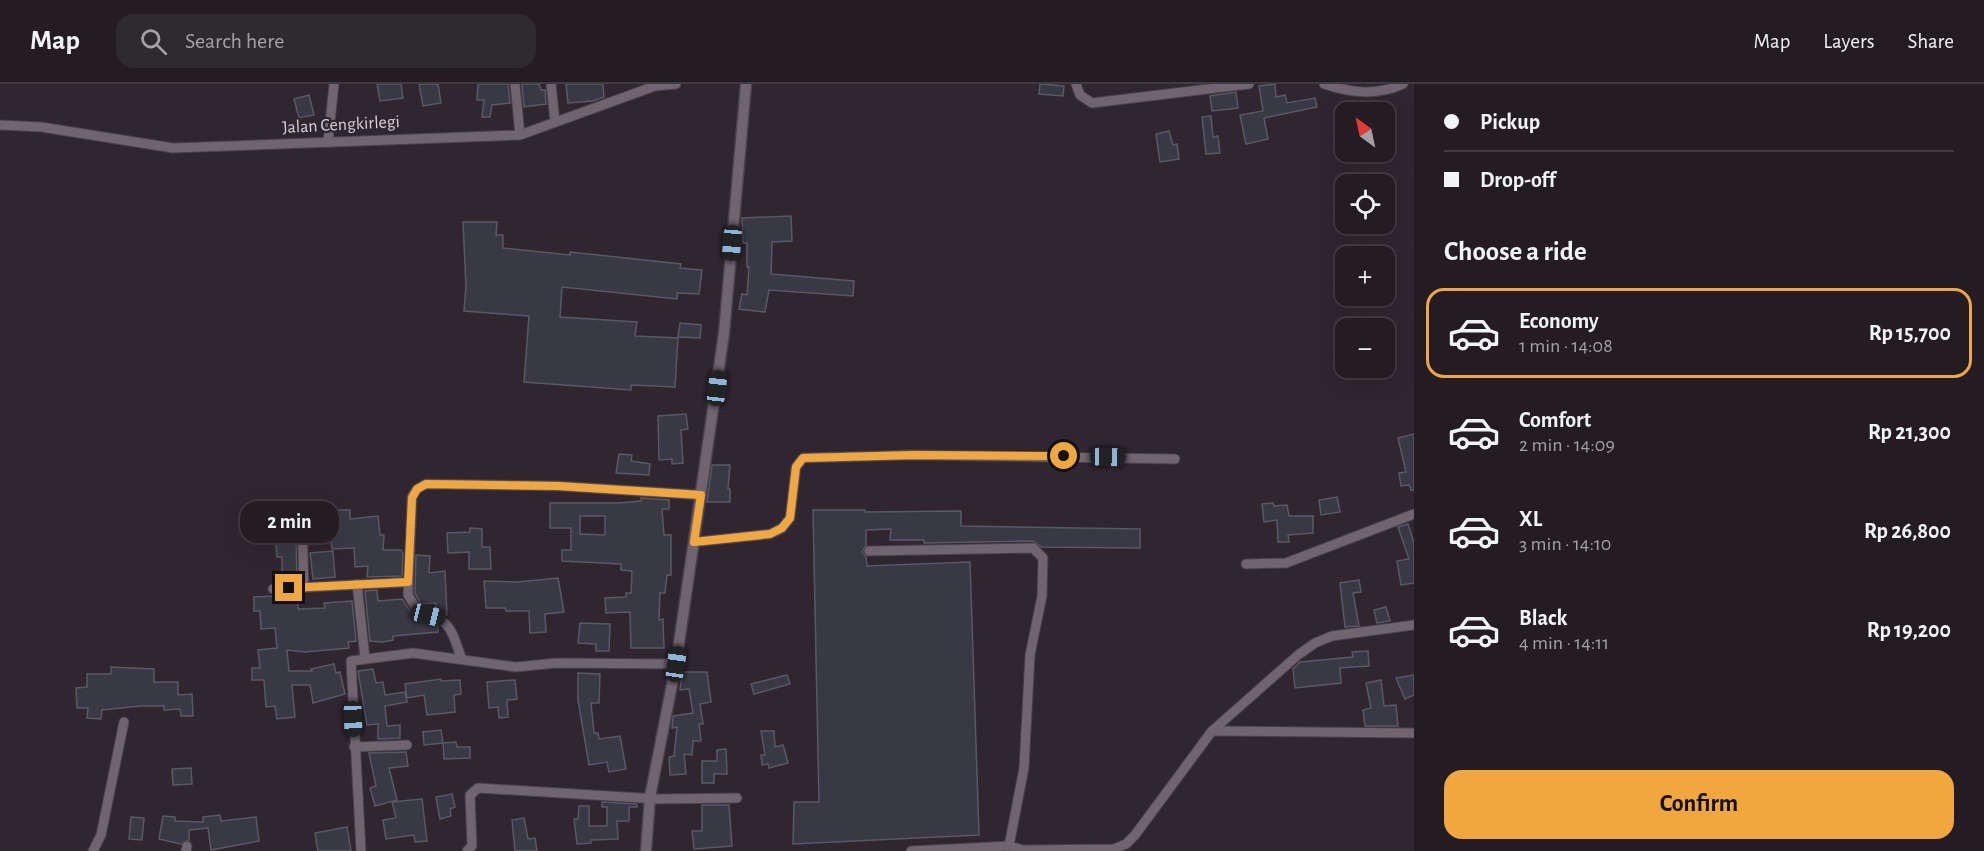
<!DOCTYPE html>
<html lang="en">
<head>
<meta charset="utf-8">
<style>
	:root { --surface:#231c23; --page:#2f2930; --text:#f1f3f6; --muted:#a3a1a6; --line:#403a41; --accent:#efa73e }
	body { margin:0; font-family:"Alegreya Sans",sans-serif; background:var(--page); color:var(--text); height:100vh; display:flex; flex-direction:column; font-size:22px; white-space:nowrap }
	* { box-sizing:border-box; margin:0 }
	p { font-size:20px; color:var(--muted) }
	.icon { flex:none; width:33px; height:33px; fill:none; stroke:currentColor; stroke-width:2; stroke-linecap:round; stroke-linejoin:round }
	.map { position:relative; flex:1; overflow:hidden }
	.side { display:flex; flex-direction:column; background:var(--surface); width:570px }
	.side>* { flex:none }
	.top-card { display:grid; align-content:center; height:132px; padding:0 30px; background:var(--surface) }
	.needle { width:39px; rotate:327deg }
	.tools { position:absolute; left:1335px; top:18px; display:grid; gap:12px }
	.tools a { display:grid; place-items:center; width:60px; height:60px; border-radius:12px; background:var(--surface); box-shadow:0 6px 24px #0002,0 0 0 2px var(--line); font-size:30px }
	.end { position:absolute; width:27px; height:27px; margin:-14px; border:8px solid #efa73e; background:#111; box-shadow:0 0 0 3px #111 }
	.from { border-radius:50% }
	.bubble { position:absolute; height:42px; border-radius:18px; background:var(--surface); box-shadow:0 6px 24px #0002,0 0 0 2px var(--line); font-size:20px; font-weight:600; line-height:42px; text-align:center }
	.car { position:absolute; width:18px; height:36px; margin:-18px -9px; border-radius:8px; box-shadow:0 0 4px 2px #0007; background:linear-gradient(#222 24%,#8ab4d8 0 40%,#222 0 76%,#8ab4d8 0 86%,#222 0) }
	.top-card b { display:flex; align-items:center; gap:21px; height:57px; font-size:22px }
	.top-card b+b { border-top:2px solid var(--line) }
	.top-card i { width:15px; height:15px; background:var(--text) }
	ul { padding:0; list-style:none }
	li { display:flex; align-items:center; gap:18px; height:90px; margin:0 12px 9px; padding:0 18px; border:3px solid transparent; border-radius:18px }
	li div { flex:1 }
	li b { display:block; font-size:22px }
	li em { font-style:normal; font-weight:600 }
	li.on { border-color:var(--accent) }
	li>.icon { width:54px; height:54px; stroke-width:1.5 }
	h2 { padding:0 30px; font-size:27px; line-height:72px }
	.button { display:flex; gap:12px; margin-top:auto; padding:12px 30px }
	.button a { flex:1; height:69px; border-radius:18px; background:var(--accent); color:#111; font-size:24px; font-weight:600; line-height:69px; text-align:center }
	header { display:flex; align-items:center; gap:36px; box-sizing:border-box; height:84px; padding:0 30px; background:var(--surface); border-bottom:2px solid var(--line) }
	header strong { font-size:28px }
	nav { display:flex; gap:33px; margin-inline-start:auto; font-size:21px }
	.search { width:420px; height:54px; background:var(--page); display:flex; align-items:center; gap:15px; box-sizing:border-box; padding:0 21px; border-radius:18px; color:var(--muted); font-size:22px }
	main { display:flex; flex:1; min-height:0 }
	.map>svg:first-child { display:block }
</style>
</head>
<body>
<header>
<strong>Map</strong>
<div class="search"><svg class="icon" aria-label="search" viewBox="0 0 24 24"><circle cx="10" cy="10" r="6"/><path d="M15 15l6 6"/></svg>Search here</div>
<nav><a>Map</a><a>Layers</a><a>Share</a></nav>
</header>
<main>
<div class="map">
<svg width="1414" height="767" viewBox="0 0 1414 767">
	<rect width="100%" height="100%" fill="#2f262f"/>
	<g fill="#393945" stroke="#595966" stroke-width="1.5" fill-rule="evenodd">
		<path d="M377,0h24l2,14 -23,3z"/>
		<path d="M419,0h19l3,19 -18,3z"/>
		<path d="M478,0h30l2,19 -18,2 -2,12h-8l2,-17h-7z"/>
		<path d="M522,0h17l2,6h4l1,14 -22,3z"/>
		<path d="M566,0h37l1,13 -11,4 -25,2z"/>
		<path d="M1040,0l24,2 -1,10 -24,-2z"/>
		<path d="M1275,0l1,13 9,-2 2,8 28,-5 2,9 -53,11 4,21 -22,5 -6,-29 23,-4 -4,-25z"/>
		<path d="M1236,8l2,16 -26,3 -2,-15z"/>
		<path d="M309,11l5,20 -15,3 -5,-19z"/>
		<path d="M1211,32l2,21 5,-1 2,17 -14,1 -4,-37z"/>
		<path d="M1169,47l4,14 4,-1 2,15 -19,3 -4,-28z"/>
		<path d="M791,132l1,25 -20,1 -1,32 83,7 -1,15 -84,-6 -4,22 -26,-3 3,-15 5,1 2,-28h-2v-24h-4l-1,-25z"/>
		<path d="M463,138h34l-1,13h7v13l67,7v-3l111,12 -1,4 22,2 -3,24 -22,-1v6l-115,-12 -2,30 77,5 -2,14 43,2 -3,49 -44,-2v5l-107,-8 5,-66 -65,-5 2,-25z"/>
		<path d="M680,239l21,2 -1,13 -22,-1z"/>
		<path d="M686,330l2,15 -7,1 2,33 -11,1v-5l-13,1 -1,-44z"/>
		<path d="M1414,350v56h-3l-2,-5 -8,1 -2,-13 7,-1 -8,-34z"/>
		<path d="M619,370l13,1 -1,6 19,3 -1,11 -33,-2z"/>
		<path d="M712,381h18l-2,24h2v13h-23z"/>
		<path d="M1337,413l3,15 -19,3 -2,-15z"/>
		<path d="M641,414l28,2v9h-7l2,26h7v40h-4l-2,18h-5l-1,27 4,-1 1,29h-33l-1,-36 -24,1 -1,-15 21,-1v-4h5l1,-22 -11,-1v-6l-59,-3v-11h9v-22h-21v-25h69l22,-2zM580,432h25v19l-25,-1z"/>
		<path d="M1273,419l1,3 13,-1 2,11h24v17l-25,2 1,7h-11l-1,-22 -13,2 -2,-18z"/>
		<path d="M332,426h18v9l28,-3 2,19h4l-1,15h18l2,4 -1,22 -35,1 1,-11 -13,1 -1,-19 -22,1 -2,-25h2z"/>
		<path d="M813,426h52v2l96,-1v15l179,3v19l-99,-1 -8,-6 -109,2v-3h-34l1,-11 -25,1v15l-4,7 4,5 1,9 103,-4 9,273 -186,9 1,-42h25z"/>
		<path d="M1408,440l6,19v40l-13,2 -4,-24 12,-2 -11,-32z"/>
		<path d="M470,444l12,1v18h8l1,22h-22v-17l-21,1 -1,-20 23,-1z"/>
		<path d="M296,459l1,34h-15v-20h-5l-1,-13z"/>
		<path d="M333,467l2,26 -22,2 -3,-26z"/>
		<path d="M416,471l14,1 -1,17 16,-2 2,44 -11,-4v-8l-15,1 -6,-11z"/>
		<path d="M558,494l6,34 -19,2 1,18 -16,1 -1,-22h-23l-1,-3h-19l-2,-27 33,1z"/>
		<path d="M1359,496l2,12 -8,1 6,33 -14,1 -5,-44z"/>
		<path d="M377,506l1,11 24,-2 12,18 24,10v5l-45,4v4l-11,2 -12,-1 -5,-50z"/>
		<path d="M298,511v14l27,-1 -1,-5 28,-2 4,40 -8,1 1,6 -44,4 -18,-2 2,21h23l-1,-2 23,-5 2,9 4,-1 5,22 -32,9 -3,-18h-18l3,32 -18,2 -2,-13 -9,1 -2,-27h-12v-12h8l-2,-18 19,-2 -2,-20 -14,1 -1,-18h-6v-14z"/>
		<path d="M1386,523l4,14 -13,2 -3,-13z"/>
		<path d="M580,539l30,1 -1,27h-13v-7l-18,-1z"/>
		<path d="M1368,567l1,15 -29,2 1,15 -46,5 -2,-19 7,-7 53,-5 -1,-5z"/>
		<path d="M111,583l43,2v13h24v13l14,-1 1,22h-12l-1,-7 -16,1v-4h-23l-39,4 -1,9 -14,-1 1,-10h-11l-1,-20 11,-1v-13h24z"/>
		<path d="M373,585l3,14 7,-1 2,13 20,-3 2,10 -22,4 2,20 13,-1v13l-22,1v-15l-11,1 -9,-54z"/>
		<path d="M682,588h25l4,30 -11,2 3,20h-4l2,17h-8l-1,14 -8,-1 2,20 -16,1 -1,-18 5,-1 3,-29 -5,1 1,-12 20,-3 -4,-24 -9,1z"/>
		<path d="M578,589l22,1 -1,29h-8l3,30h4l1,6 21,-3 6,33 -17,3 -2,-10 -18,3 -11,-65z"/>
		<path d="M787,591l3,9 -36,10 -3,-10z"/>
		<path d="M1414,591v20l-9,4 -9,-21z"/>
		<path d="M441,595v2l19,-1 1,14 -7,1 1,17 -28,3 -3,-20 -17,3 -2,-14z"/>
		<path d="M515,596l2,19 -10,1 1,17 -9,1 -1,-11 -9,1 -2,-26z"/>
		<path d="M1381,596l3,26 12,-1 2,21h-33l-2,-16 8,-2 -5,-25z"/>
		<path d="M441,646l2,13 -19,2 -1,-13z"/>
		<path d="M761,647h13l1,16 8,-2 5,18 -19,5 -1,-4 -6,1 -1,-10h4z"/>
		<path d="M456,658l1,5h13v11l-26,1 -1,-16z"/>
		<path d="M726,665l1,25h-13v9h-12v-22h15v-11z"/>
		<path d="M406,668l2,14 -19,2 8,32 -22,6 -5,-18 6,-2 -7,-33z"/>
		<path d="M191,684l1,16 -19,1 -1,-16z"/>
		<path d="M452,710l3,13 -5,2 1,7 -11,3 -4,-22z"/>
		<path d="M422,715l5,42 -12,1 -1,-7 -28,4 -3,-19 13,-2 -4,-16z"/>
		<path d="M602,718l35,2v3h-8v14h-12l1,18 -27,1v3l-14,1 -3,-25h4l1,-13h10v20h18v-19h-5z"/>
		<path d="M702,721h27l3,41 -38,3 -2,-18h10z"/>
		<path d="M220,731l1,6 35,-4 3,24 -48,9 -3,-22 -19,2v10l-8,4 -22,-5 4,-23 12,1v4l28,1v-5z"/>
		<path d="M131,733l13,1 -2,22 -13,-1z"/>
		<path d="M524,734l4,21 7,-1 2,13h-22l-3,-31z"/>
		<path d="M347,743l4,24h-33l-3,-18z"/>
	</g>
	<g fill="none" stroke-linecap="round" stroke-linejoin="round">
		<g stroke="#494149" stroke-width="11">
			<g id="minor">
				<path d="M515,0l5,51"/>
				<path d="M551,0l4,38"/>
				<path d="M1076,0l4,11 12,8 157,-19"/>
				<path d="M1324,0c27,9 53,12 79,0"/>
				<path d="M0,41l41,2 132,21 347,-13 135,-49 21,-2"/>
				<path d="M328,58l6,-58"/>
				<path d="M302,437l2,66"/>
				<path d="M694,458l76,-8 12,-6 8,-10 6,-51 7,-9 111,-3 261,4"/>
				<path d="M869,467l164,-3 10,10 -1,38 -12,59 -6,113 -15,78"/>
				<path d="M1246,480l40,-1 128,-49"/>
				<path d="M357,500l8,74"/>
				<path d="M273,505l135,-7"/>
				<path d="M461,573c-11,-30 -9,-36 -42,-44l-11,-18 4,-98 5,-8 9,-5 132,2 143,9"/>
				<path d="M1212,647l202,2"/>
				<path d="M354,663l53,-2"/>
				<path d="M93,767l8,-16 23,-113"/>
				<path d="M186,767l1,-5"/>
				<path d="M361,767l-10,-190 62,-8 103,14 40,-4 120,1"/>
				<path d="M467,767l5,-5 -2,-51 8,-7 180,11 79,-1"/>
				<path d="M911,767l98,-5 14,4 91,-1 12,-5 9,-9 77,-104 86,-76 17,-12 17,-7 82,-11"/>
			</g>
		</g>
		<g stroke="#494149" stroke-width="13">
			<path id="tertiary" d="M646,767l4,-54 26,-133 48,-331 22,-249"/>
		</g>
		<use href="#minor" stroke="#6f646f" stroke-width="9"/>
		<use href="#tertiary" stroke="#6f646f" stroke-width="10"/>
	</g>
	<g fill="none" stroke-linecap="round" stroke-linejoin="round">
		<path stroke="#efa73e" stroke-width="8" d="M289,504l119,-6 4,-84 5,-9 9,-5 132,2 143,9 -7,47 76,-8 12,-6 8,-10 6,-51 7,-9 112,-3 149,1"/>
	</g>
	<g text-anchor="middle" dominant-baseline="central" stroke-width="4.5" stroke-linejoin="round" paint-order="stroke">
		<g font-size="18" fill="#d7d1d6" stroke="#2f262f">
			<text transform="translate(341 41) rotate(-3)">Jalan Cengkirlegi</text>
		</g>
	</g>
</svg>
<div class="tools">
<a><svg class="needle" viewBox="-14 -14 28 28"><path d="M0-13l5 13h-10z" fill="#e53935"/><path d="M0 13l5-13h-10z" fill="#a3a1a6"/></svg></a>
<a><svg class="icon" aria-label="locate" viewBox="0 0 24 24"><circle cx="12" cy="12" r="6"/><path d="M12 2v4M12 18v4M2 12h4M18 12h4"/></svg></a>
<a>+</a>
<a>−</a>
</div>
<i class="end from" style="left:1064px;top:372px"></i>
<i class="end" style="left:289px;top:504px"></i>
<div class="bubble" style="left:240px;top:417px;width:99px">2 min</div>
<i class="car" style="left:732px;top:159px;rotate:185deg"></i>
<i class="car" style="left:717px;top:304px;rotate:7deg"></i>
<i class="car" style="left:1108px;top:373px;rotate:91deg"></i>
<i class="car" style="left:428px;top:531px;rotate:104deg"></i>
<i class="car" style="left:676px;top:580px;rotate:8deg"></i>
<i class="car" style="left:353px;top:635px;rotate:178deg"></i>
</div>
<section class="side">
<div class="top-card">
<b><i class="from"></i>Pickup</b>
<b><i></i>Drop-off</b>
</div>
<h2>Choose a ride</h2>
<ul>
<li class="on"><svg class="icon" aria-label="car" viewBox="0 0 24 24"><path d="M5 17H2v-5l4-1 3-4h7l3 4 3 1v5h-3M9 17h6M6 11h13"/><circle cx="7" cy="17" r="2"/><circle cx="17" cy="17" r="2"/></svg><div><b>Economy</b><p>1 min · 14:08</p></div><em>Rp 15,700</em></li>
<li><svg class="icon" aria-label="car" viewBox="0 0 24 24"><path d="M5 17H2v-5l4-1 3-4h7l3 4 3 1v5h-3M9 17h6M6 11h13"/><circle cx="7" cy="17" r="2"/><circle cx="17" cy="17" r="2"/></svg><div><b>Comfort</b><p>2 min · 14:09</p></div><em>Rp 21,300</em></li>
<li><svg class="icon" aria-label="car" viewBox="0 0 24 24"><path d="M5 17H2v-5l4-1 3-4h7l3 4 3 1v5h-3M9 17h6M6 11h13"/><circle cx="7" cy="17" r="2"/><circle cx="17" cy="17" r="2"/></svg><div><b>XL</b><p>3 min · 14:10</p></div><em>Rp 26,800</em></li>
<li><svg class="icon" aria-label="car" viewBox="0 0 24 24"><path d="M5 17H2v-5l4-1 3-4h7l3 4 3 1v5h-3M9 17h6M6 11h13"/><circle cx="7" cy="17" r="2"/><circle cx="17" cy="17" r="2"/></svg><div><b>Black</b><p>4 min · 14:11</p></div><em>Rp 19,200</em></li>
</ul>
<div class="button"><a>Confirm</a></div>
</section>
</main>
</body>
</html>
